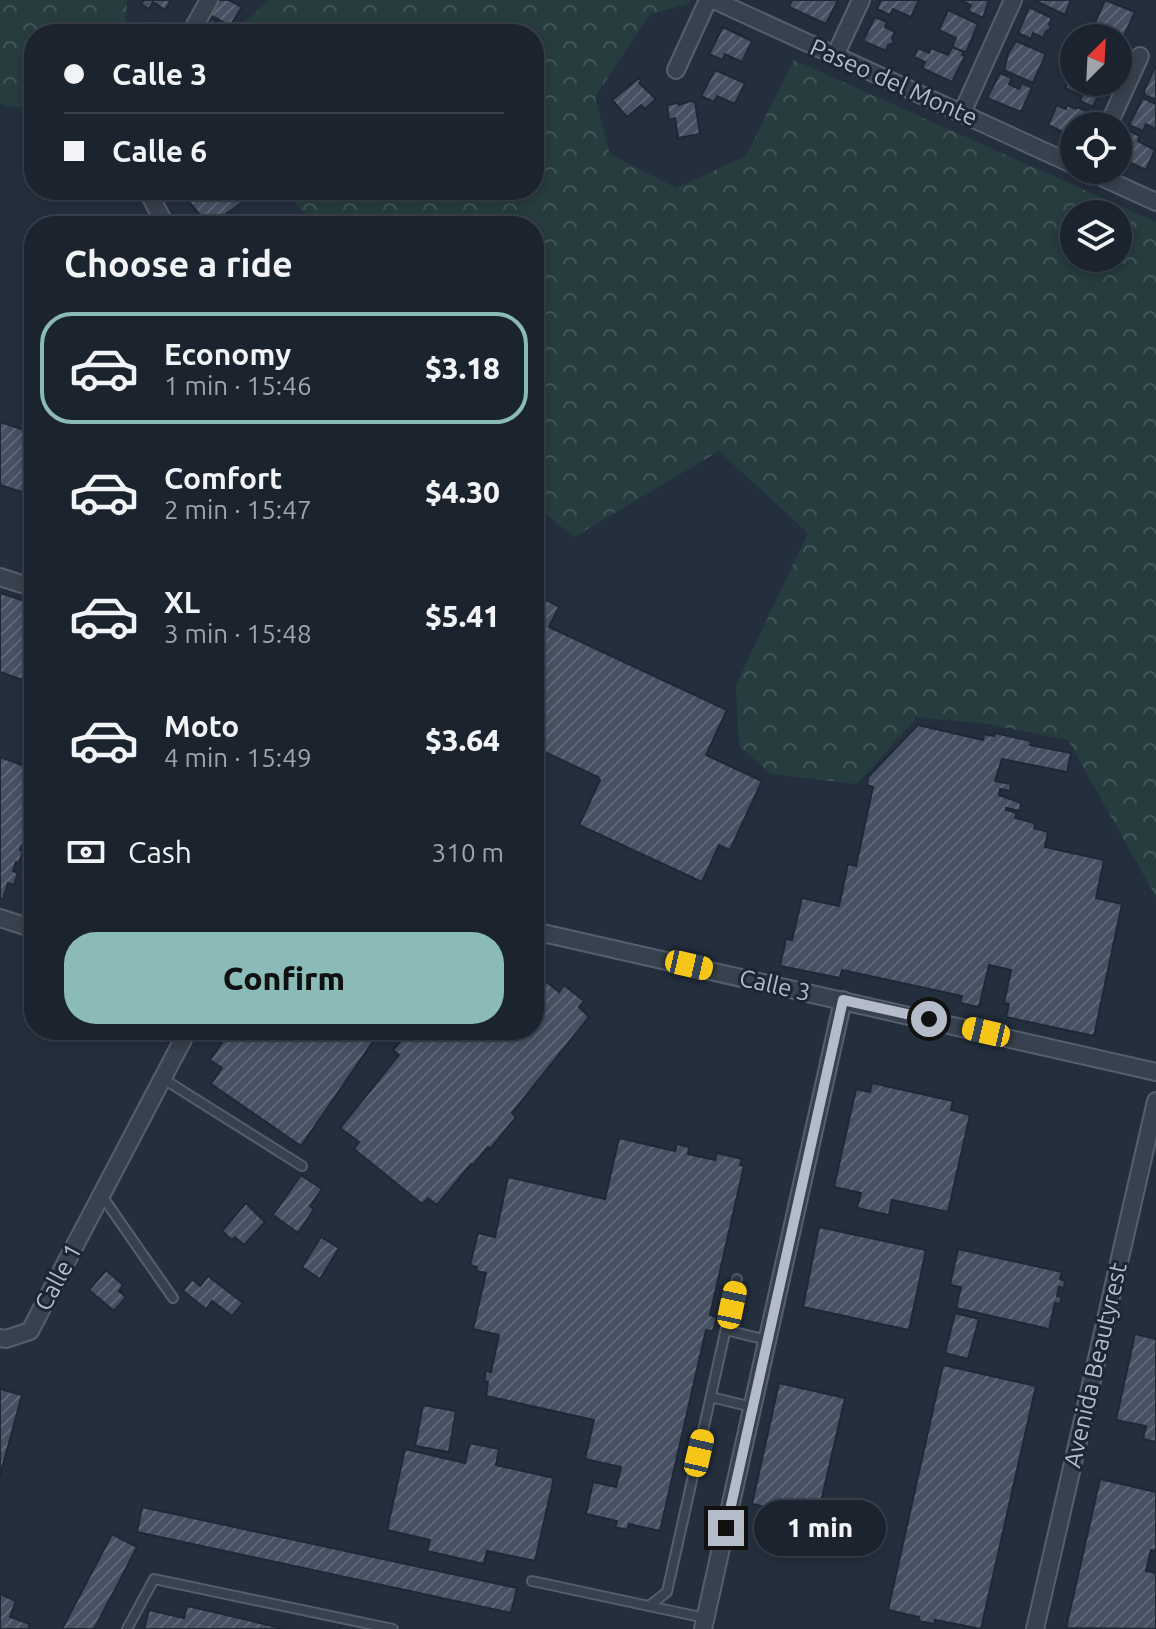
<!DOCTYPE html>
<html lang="en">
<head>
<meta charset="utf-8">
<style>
	:root { --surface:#1b232e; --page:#282f3a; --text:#f1f3f6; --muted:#a0a4aa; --line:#39404a; --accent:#8bbbb9 }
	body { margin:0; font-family:Ubuntu,sans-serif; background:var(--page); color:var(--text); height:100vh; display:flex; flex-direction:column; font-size:30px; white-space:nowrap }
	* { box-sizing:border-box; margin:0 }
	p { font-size:26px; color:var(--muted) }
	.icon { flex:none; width:44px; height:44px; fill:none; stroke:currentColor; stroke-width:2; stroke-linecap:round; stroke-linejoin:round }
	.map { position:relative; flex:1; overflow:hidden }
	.sheet { position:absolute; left:24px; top:216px; width:520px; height:824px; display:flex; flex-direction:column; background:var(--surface); border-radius:32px; box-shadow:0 4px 12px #0003,0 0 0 2px var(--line) }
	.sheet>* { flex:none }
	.hud { position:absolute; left:24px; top:24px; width:520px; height:176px; border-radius:32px; box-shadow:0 4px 12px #0003,0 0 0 2px var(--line); display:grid; align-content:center; height:176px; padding:0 40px; background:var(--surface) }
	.needle { width:52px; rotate:24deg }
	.fabs { position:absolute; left:1060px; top:24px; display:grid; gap:16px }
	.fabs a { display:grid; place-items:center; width:72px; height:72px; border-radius:50%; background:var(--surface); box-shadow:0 4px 12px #0003,0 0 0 2px var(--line); font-size:40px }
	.end { position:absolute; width:36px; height:36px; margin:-18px; border:10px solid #b4bcc9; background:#111; box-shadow:0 0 0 4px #111 }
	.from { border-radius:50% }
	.bubble { position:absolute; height:56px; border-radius:28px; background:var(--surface); box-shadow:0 4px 12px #0003,0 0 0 2px var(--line); font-size:26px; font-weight:800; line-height:56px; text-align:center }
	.car { position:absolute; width:24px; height:48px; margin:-24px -12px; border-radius:10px; box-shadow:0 0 6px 2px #0007; background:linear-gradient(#f5c518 24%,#345 0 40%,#f5c518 0 76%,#345 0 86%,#f5c518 0) }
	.hud b { display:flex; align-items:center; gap:28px; height:76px; font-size:30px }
	.hud b+b { border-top:2px solid var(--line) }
	.hud i { width:20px; height:20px; background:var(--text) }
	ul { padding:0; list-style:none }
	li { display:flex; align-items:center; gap:24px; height:112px; margin:0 16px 12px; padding:0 24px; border:4px solid transparent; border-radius:32px }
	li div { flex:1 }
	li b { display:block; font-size:30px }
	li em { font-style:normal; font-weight:800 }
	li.current { border-color:var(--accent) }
	li>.icon { width:72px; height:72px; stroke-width:1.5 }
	h2 { padding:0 40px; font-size:36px; line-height:96px }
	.pay { display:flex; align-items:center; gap:20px; height:88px; padding:0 40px; font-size:30px }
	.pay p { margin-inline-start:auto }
	.primary-button { display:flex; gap:16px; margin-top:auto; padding:16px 40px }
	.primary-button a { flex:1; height:92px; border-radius:32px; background:var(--accent); color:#111; font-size:32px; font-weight:800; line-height:92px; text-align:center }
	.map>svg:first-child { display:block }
</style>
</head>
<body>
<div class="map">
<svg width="1156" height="1629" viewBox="0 0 1156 1629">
	<defs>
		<pattern id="forest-crowns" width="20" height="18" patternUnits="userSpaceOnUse" patternTransform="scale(2)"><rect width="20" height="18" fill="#263c3f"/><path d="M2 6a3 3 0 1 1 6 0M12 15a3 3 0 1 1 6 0" fill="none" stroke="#435659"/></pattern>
		<pattern id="building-hatch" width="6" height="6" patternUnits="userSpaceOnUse" patternTransform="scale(2)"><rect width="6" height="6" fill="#455162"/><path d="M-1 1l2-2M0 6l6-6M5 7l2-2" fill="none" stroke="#5d6877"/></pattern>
	</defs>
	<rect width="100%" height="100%" fill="#242f3e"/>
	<g fill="url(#forest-crowns)" fill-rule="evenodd">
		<path d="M0,0h127l-2,34h-91v74l-30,-2 -4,-3z"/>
		<path d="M268,0h423l-1,3 -41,12 -54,82 15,57 66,34 70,-32 48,-96 362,162v675l-88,-157 -81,-16 -70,-7 -60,67 -86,-10 -32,-28 -3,-61 72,-152 -89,-82 -145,86 -40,-33v-278h-227l-4,-14 -20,-22h251v-156h-302zM1074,214h44v44h-44z"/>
	</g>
	<g fill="url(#building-hatch)" stroke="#1f2835" stroke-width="2">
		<path d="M144,0h27l-6,10 -12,-8 -4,7 -8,-5z"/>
		<path d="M218,0h11l13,7 -12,19 -20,-11z"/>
		<path d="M792,0h46l-12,24 -37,-17z"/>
		<path d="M881,0h38l-8,17 -18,-8 -3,6 -13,-6z"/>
		<path d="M959,0h30l-6,18 -15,-7 3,-6z"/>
		<path d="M1034,0h37l-6,15z"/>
		<path d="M1105,0l30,12 -13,28 -29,-13z"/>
		<path d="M1029,7l23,11 -3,6 2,5 -5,2 -3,7 -10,-5 -2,6 -13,-6z"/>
		<path d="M948,10l30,14 -11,26 -3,2 -12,-5 4,-9 -17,-8z"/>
		<path d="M875,17l12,5 -2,5 10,5 -3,6 2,5 -6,2 -2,6 -23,-10z"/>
		<path d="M211,19l21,9 -2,6 -25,-2z"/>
		<path d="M152,21l25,13h-41l5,-9 7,4z"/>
		<path d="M723,27l29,14 -10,21 -17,-8 -3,6 -13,-6z"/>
		<path d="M1016,41l30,13 -13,29 -29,-13 4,-16z"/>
		<path d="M952,47l12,5 -2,3 3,1 -13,26 -30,-14 3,-6 -11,-5 4,-9 11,5 2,-5 17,7z"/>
		<path d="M1155,67h1v33l-11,-5 -1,-4z"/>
		<path d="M1074,69v13h30l-11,25 -13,-6 2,-5 -17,-8z"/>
		<path d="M715,70l30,13 -10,21 -18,-8 -3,6 -13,-6z"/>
		<path d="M1000,73l12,5 -3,6 10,5 3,-6 10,5 -11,24 -34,-14z"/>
		<path d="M639,78l2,3 -2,2 17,16 -11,10 -4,-4 -14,12 -15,-17z"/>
		<path d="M1143,98l13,6v25l-10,-5 -3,7 -14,-6z"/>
		<path d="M690,101l5,1 5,32 -22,4 -3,-20 -6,2 -2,-15 12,-2v2z"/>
		<path d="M1057,105l9,4 1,-4 9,4 1,-2 14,6 -6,13h-11v11l-26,-12z"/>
		<path d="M1127,130l13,6 -2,5 17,9 -9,20 -28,-13z"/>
		<path d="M179,190h72l3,4 -45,32z"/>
		<path d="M0,422l34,11v63l-34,-11z"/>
		<path d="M0,593l34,11v80l-34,-12z"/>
		<path d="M534,593l25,14 -10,20 178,83 -21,45 56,26 -32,69 -11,-5 -17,37 -123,-57 21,-45 -2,-3 -64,-30z"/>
		<path d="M918,725l65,15 1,-6 10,2 1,-3 36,8 -1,4 41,8 -4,19 -65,-13 -7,22 16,3 -1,7 -10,-2 -1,6 22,8 -1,8 -14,-3v2l11,3 -2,5 20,5 -1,5 14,4 -3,15 59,13 -8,38 26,6 -28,132 -88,-19 3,-13 -5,-1 7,-33 -22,-5 -10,42 -19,-4 2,-7 -120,-26 -2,8 -60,-12 6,-27 6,1 10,-42 37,8 9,-42 8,2 17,-79 -6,-2 1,-8z"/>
		<path d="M0,757l33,12 -3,8 4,1v31l-9,27 4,1 -3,7 -3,-1 -3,7 3,1 -4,12 -3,-1 -3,9 5,2 -4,12 -6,-2 -5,16 -3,-1z"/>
		<path d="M536,973l23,19 5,-7 20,16 -5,6 10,10 -77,96 4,4 -26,32 -2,-2 -15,18 -2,-1 -34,41 -9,-7 -6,6 -68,-55 5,-7 -19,-14 59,-73 -6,-5 17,-20h124v-53z"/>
		<path d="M231,1030h150l-80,116 -90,-62 11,-16 -12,-8z"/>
		<path d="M872,1083l81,18 -2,9 19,5 -22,97 -56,-12 -3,15 -32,-7 4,-15 -27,-6 22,-98 14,3z"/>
		<path d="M619,1138l56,13 2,-7 12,3 -1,7 27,6 2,-7 25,6 -2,6 4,1 -34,149 7,2 -4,14 -7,-1 -46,201 -31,-7 -2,6 -12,-3 2,-6 -31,-7 7,-32 23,5 5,-20 -36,-8 9,-39 -108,-24 2,-14 -4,-1 2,-10 5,1 8,-37 -26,-6 13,-56 -10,-2 1,-4 -7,-2 8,-32 17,4 13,-60 97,22z"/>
		<path d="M301,1175l21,14 -12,17 4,3 -16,24 -25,-18z"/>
		<path d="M246,1203l19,19 -21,23 -9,-8 -3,3 -10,-9z"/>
		<path d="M819,1227l107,23 -17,80 -106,-23z"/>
		<path d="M321,1237l18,11 -19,31 -18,-12z"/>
		<path d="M958,1249l104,23 -2,7 5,2 -1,7 -5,-1 -2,9 5,1 -2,7 -5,-1 -6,26 -93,-21 5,-21 -11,-2z"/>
		<path d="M106,1270l17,15 -4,6 7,6 -12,14 -25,-21z"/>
		<path d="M208,1276l35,27 -11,13 -20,-15 -6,8 -23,-18 9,-12 8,7z"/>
		<path d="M955,1313l24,6 -11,40 -23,-6z"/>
		<path d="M1135,1334l21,5v103l-13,-3 3,-13 -30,-6z"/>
		<path d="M943,1365l93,21 -55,243 -46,-9 -1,4 -16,-3 1,-4 -31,-7z"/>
		<path d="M779,1383l66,15 -28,121 -65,-15z"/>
		<path d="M0,1389l22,6 -22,81z"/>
		<path d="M423,1405l33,6 -7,41 -34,-6z"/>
		<path d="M470,1443l29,6 -3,16 58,13 -19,83 -48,-10 -3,13 -57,-13 3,-11 -43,-10 18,-81 60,14z"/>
		<path d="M1100,1479l56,13v59l-5,-1 -5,21 10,2v56l-90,-1z"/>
		<path d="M142,1507l375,81 -6,25 -374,-81z"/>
		<path d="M112,1534l25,13 -18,35 -25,47h-32z"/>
		<path d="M0,1594l16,7 -6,16 20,7 -2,5h-28z"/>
		<path d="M187,1606l14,3 84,20h-141l5,-19 35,8z"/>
	</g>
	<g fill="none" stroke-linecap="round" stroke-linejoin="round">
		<g stroke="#565f6c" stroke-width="12">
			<g id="service">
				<path d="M162,1078l140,88"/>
				<path d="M102,1196l71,102"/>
				<path d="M726,1330l41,10"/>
				<path d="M711,1397l41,10"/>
				<path d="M532,1581l173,37"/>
				<path d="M649,1606l18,-14 70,-313"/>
				<path d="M127,1629l27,-50 239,50"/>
			</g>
		</g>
		<g stroke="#565f6c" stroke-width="20">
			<g id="minor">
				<path d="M714,0l360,165"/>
				<path d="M190,34l19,-34"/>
				<path d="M835,56l26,-56"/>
				<path d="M676,70l32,-70"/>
				<path d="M962,113l51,-113"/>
				<path d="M1108,126l32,-70"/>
				<path d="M1086,170l70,32"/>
				<path d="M147,190l19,36"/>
				<path d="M0,577l34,11"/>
				<path d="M0,918l34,11"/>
				<path d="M534,931l622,141"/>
				<path d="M0,1338l6,1 24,-8 158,-301"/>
				<path d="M703,1629l140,-629"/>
				<path d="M1035,1629l121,-528"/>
			</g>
		</g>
		<use href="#service" stroke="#38414e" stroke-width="8"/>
		<use href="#minor" stroke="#38414e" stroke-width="16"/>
	</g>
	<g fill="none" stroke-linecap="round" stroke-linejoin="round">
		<path stroke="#b4bcc9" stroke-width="10" d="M726,1528l117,-528 86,19"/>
	</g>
	<g text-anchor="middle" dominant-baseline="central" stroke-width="6" stroke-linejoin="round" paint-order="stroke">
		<g font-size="24" fill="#b4bcc9" stroke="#1d2633">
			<text transform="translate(894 82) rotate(24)">Paseo del Monte</text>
			<text transform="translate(775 985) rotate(13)">Calle 3</text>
			<text transform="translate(58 1277) rotate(-62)">Calle 1</text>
			<text transform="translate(1095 1365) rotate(-77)">Avenida Beautyrest</text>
		</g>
	</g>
</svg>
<div class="fabs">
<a><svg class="needle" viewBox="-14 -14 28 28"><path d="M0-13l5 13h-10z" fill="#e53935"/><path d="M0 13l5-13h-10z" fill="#a0a4aa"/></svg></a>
<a><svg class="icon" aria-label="locate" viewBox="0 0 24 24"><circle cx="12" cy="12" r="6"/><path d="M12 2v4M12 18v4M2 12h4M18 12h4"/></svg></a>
<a><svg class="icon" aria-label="layers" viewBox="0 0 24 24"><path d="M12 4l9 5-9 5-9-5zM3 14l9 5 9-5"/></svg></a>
</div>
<i class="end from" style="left:929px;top:1019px"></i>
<i class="end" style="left:726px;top:1528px"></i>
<div class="bubble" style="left:754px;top:1500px;width:132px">1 min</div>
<i class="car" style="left:689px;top:965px;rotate:103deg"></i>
<i class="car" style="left:986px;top:1032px;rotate:283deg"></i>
<i class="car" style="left:732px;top:1305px;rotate:12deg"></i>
<i class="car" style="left:699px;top:1453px;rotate:13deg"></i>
<div class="hud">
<b><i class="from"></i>Calle 3</b>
<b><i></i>Calle 6</b>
</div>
<section class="sheet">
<h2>Choose a ride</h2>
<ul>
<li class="current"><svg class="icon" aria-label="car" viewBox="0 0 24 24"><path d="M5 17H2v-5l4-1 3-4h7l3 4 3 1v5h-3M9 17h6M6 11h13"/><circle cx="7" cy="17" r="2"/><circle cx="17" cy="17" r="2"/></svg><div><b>Economy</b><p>1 min · 15:46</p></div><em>$3.18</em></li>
<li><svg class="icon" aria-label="car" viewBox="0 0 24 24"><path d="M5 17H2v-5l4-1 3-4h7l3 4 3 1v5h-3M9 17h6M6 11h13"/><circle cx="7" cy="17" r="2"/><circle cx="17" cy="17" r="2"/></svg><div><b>Comfort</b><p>2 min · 15:47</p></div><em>$4.30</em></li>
<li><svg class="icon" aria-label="car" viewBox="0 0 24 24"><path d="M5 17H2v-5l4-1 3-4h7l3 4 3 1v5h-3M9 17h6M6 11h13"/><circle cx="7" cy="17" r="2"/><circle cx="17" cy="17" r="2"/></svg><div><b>XL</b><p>3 min · 15:48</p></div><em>$5.41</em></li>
<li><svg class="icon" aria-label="car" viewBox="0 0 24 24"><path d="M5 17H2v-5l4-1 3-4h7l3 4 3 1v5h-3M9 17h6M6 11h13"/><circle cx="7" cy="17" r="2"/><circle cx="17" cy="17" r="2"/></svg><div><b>Moto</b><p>4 min · 15:49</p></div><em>$3.64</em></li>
</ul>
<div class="pay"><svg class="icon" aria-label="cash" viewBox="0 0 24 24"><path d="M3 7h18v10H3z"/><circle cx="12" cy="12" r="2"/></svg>Cash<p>310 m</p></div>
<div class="primary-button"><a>Confirm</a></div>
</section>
</div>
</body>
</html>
